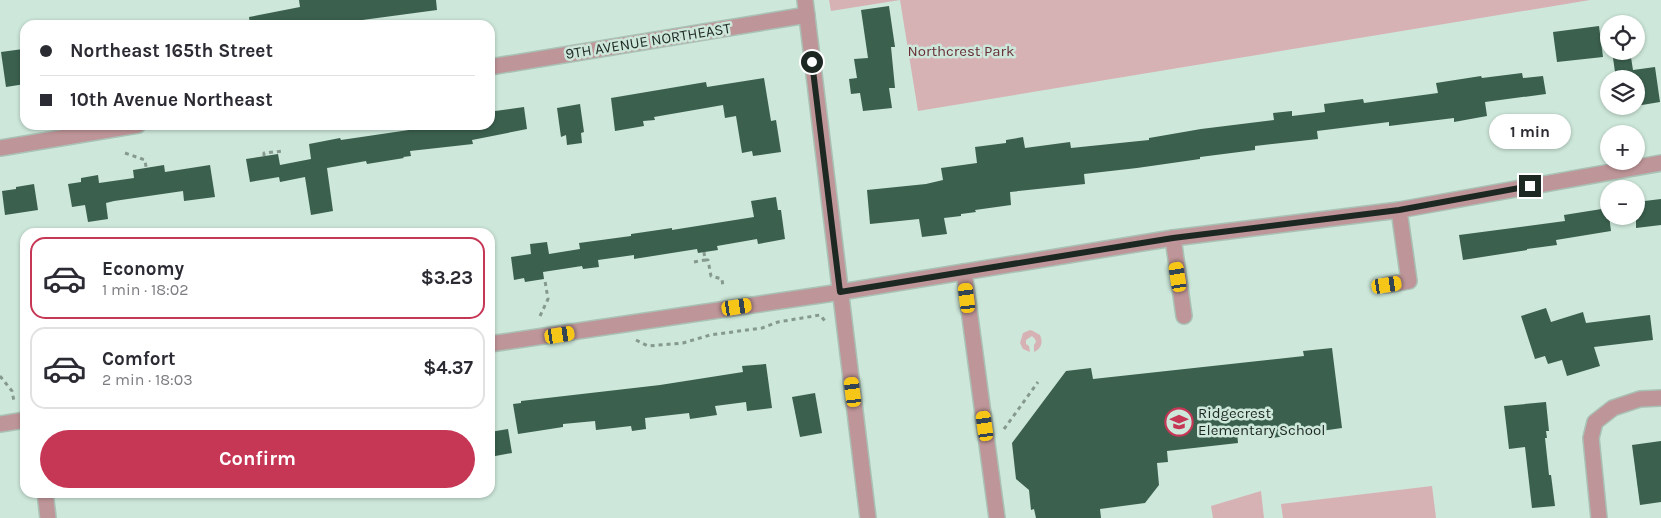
<!DOCTYPE html>
<html lang="en">
<head>
<meta charset="utf-8">
<style>
	:root { --surface:#fff; --page:#f7f7f7; --text:#2b2b33; --muted:#7c7c81; --line:#e1e1e2; --accent:#c63655 }
	body { margin:0; font-family:Karla,sans-serif; background:var(--page); color:var(--text); height:100vh; display:flex; flex-direction:column; font-size:19px; white-space:nowrap }
	* { box-sizing:border-box; margin:0 }
	p { font-size:16px; color:var(--muted) }
	.icon { flex:none; width:28px; height:28px; fill:none; stroke:currentColor; stroke-width:2; stroke-linecap:round; stroke-linejoin:round }
	.map { position:relative; flex:1; overflow:hidden }
	.side { position:absolute; left:20px; top:228px; width:475px; height:270px; display:flex; flex-direction:column; background:var(--surface); border-radius:15px; box-shadow:0 1px 4px #0004 }
	.side>* { flex:none }
	.guide { position:absolute; left:20px; top:20px; width:475px; height:110px; border-radius:15px; box-shadow:0 1px 4px #0004; display:grid; align-content:center; height:110px; padding:0 20px; background:var(--surface) }
	.fabs { position:absolute; left:1600px; top:15px; display:grid; gap:10px }
	.fabs a { display:grid; place-items:center; width:45px; height:45px; border-radius:50%; background:var(--surface); box-shadow:0 1px 4px #0004; font-size:25px }
	.end { position:absolute; width:22px; height:22px; margin:-11px; border:6px solid #1e2823; background:#fff; box-shadow:0 0 0 2px #fff }
	.from { border-radius:50% }
	.bubble { position:absolute; height:35px; border-radius:18px; background:var(--surface); box-shadow:0 1px 4px #0004; font-size:16px; font-weight:700; line-height:35px; text-align:center }
	.car { position:absolute; width:15px; height:30px; margin:-15px -8px; border-radius:6px; box-shadow:0 0 4px 1px #0007; background:linear-gradient(#f5c518 24%,#345 0 40%,#f5c518 0 76%,#345 0 86%,#f5c518 0) }
	.guide b { display:flex; align-items:center; gap:18px; height:48px; font-size:19px }
	.guide b+b { border-top:1px solid var(--line) }
	.guide i { width:12px; height:12px; background:var(--text) }
	ul { padding:9px 0 0; list-style:none }
	li { display:flex; align-items:center; gap:15px; height:82px; margin:0 10px 8px; padding:0 10px; border:2px solid var(--line); border-radius:15px }
	li div { flex:1 }
	li b { display:block; font-size:19px }
	li em { font-style:normal; font-weight:700 }
	li.on { border-color:var(--accent) }
	li>.icon { width:45px; height:45px; stroke-width:1.5 }
	.primary-button { display:flex; gap:10px; margin-top:auto; padding:10px 20px }
	.primary-button a { flex:1; height:58px; border-radius:30px; background:var(--accent); color:#fff; font-size:20px; font-weight:700; line-height:58px; text-align:center }
	.map>svg:first-child { display:block }
</style>
</head>
<body>
<div class="map">
<svg width="1661" height="518" viewBox="0 0 1661 518">
	<rect width="100%" height="100%" fill="#cde7da"/>
	<g fill="#d7b2b5">
		<path d="M829,0h71l-69,11z"/>
		<path d="M900,0h690l-672,111z"/>
		<path d="M1030,330l3,1 7,4c3,7 2,13 -6,17v-7l2,-3 -1,-3 -3,-3 -6,4v4l3,2 1,6 -7,-3 -3,-6 3,-10z"/>
		<path d="M1432,486l4,32h-153l-2,-14z"/>
		<path d="M1261,491l3,27h-51l-2,-12z"/>
	</g>
	<g fill="#3b604e">
		<path d="M299,0h137l1,10 -97,13v2h-90l-1,-8 51,-10z"/>
		<path d="M889,6l6,41h-4l4,41h-6l3,20 -29,3 -3,-18 -9,1 -2,-15 8,-1 -3,-19 14,-1 -7,-48z"/>
		<path d="M1599,26l4,31 -46,5 -4,-30z"/>
		<path d="M23,49l2,35 -19,3 -5,-35z"/>
		<path d="M1612,51h18l3,19 22,-3 5,35 -24,4v-27h-20z"/>
		<path d="M1522,73l1,5 20,-2 3,18 -61,8 2,14 -33,6v-4l-65,8v-4l-72,9 1,8 -63,7v4l-55,7v2l-63,9 -53,6 1,10 -75,8 1,13 -36,5 1,2 -15,2v2l-17,2 3,16 -25,3 -3,-18 -49,5 -3,-34 59,-6 17,-4 -2,-12 36,-5 -2,-16 31,-4v-3l17,-3 2,11 45,-6 1,6 78,-8v-2l52,-9 73,-9 -1,-7 19,-2v5l33,-4 -1,-8 39,-5 1,4 74,-10 -2,-10 45,-7 1,2z"/>
		<path d="M764,78l7,43 5,-1 5,32 -28,4 -1,-5 -10,2 -6,-37 -11,2 -2,-13 -69,12 1,3 -12,1 1,5 -29,5 -4,-33 95,-16 1,5z"/>
		<path d="M580,104l4,28 -3,1 1,10 -15,2 -1,-10 -5,2 -4,-29z"/>
		<path d="M524,107l3,22 -55,11 1,4 -63,7 1,5 -8,1 1,1 -37,6 -1,-3 -39,7 6,43 -22,4 -6,-38 -25,5 -1,-5 -29,5 -4,-23 32,-5 2,11 31,-6 -2,-15 31,-6 1,2 102,-15h47v-8l5,-1v-5z"/>
		<path d="M164,165l1,7 45,-7 5,32 -31,4 -1,-10 -69,10 -8,2 2,16 -20,3 -3,-17 -13,2 -4,-23 13,-2v-4l17,-3 1,8 35,-5 -1,-8z"/>
		<path d="M34,184l4,26 -33,5 -3,-24 14,-2v-2z"/>
		<path d="M776,197l2,13h3l4,29 -27,5 -1,-5 -40,7 1,4 -20,3 -1,-4 -63,10v-4l-36,5 1,7 -16,2 -1,-3 -39,6 1,7 -19,3 -1,-4 -10,2 -3,-23 20,-3 -1,-10 17,-2 2,12 31,-5 -1,-6 52,-7v-2l41,-6v2l82,-13 -3,-16z"/>
		<path d="M1661,199v26l-25,3v-26z"/>
		<path d="M1608,208l3,23 -55,9 1,5 -30,4v1l-64,10 -4,-25 106,-14 -1,-6z"/>
		<path d="M1546,308l5,14 32,-10 3,11 64,-8 3,25 -59,7 6,19 -33,10 -5,-16 -14,4 -3,-8 -10,3 -14,-43z"/>
		<path d="M1332,348l10,80 -70,10 -1,-10 -34,4 1,11 -71,8 1,11 -11,1 2,22 -14,18 -45,6 1,9h-65l-2,-9 -3,1 -2,-20 -13,-11 -4,-36 54,-72 25,-3 2,11 211,-23 -1,-5z"/>
		<path d="M766,364l6,44 -25,3 -1,-9 -31,4 2,9 -27,4 -1,-6 -44,5 1,11 -14,2 -1,-5 -35,4 -1,-9 -32,3v3l-45,7 -5,-30 8,-1v-2l139,-16 83,-13 -1,-6z"/>
		<path d="M815,393l7,40 -22,4 -8,-40z"/>
		<path d="M1546,402l3,29h-3l1,7h-2l4,37h2l4,31 -23,2 -7,-61 -16,2 -5,-43z"/>
		<path d="M508,429l4,24 -22,4v-25z"/>
		<path d="M1661,441v61l-21,3 -8,-60z"/>
	</g>
	<g fill="none" stroke-linecap="round" stroke-linejoin="round">
		<g stroke="#aac1b5" stroke-width="18">
			<g id="minor">
				<path d="M805,0l63,518"/>
				<path d="M490,67l317,-52"/>
				<path d="M0,148l138,-23"/>
				<path d="M1173,238l11,78"/>
				<path d="M964,272l33,246"/>
				<path d="M1387,285l22,-4 -10,-71"/>
				<path d="M490,344l351,-52 332,-54 226,-28 262,-47"/>
				<path d="M0,424l25,-4"/>
				<path d="M45,492l3,26"/>
				<path d="M1599,518l-8,-80 4,-16 18,-14 27,-9 21,-1"/>
			</g>
		</g>
		<g stroke="#86998f" stroke-width="3" stroke-dasharray="4 4" stroke-linecap="butt">
			<path d="M343,125l1,6"/>
			<path d="M125,153l20,7 1,7"/>
			<path d="M264,156v-3l19,-2"/>
			<path d="M704,252l1,8h3l3,16 11,3 1,8"/>
			<path d="M694,262l11,-2"/>
			<path d="M540,316l8,-17 -3,-18"/>
			<path d="M636,340l12,6 35,-3 27,-8 52,-7 16,-6 42,-7 5,6"/>
			<path d="M0,376l12,15 2,10"/>
			<path d="M1004,429l34,-47"/>
		</g>
		<use href="#minor" stroke="#be9598" stroke-width="15"/>
	</g>
	<g fill="none" stroke-linecap="round" stroke-linejoin="round">
		<path stroke="#1e2823" stroke-width="6" d="M812,62l28,230 333,-54 226,-28 131,-24"/>
	</g>
	<defs>
		<g id="school-ring" transform="scale(1.4375)"><circle r="9.5" fill="#cde7da" stroke="#c63655" stroke-width="1.5"/><path d="M0-5L7-2L0 1L-7-2ZM-4 1L0 2.5L4 1V4Q0 6-4 4Z" fill="#c63655"/></g>
	</defs>
	<g fill-rule="evenodd">
		<use href="#school-ring" x="1179" y="422"/>
	</g>
	<g text-anchor="middle" dominant-baseline="central" stroke-width="5" stroke-linejoin="round" paint-order="stroke">
		<g font-size="15" fill="#1e2823" stroke="#cde7da">
			<text transform="translate(648 41) rotate(-9)">9TH AVENUE NORTHEAST</text>
		</g>
		<g font-size="15" fill="#682f37" stroke="#cde7da">
			<text x="961" y="51">Northcrest Park</text>
		</g>
		<g font-size="15" fill="#1e2823" stroke="#cde7da" text-anchor="start">
			<text x="1198" y="413">Ridgecrest<tspan x="1198" dy="17">Elementary School</tspan></text>
		</g>
	</g>
</svg>
<div class="fabs">
<a><svg class="icon" aria-label="locate" viewBox="0 0 24 24"><circle cx="12" cy="12" r="6"/><path d="M12 2v4M12 18v4M2 12h4M18 12h4"/></svg></a>
<a><svg class="icon" aria-label="layers" viewBox="0 0 24 24"><path d="M12 4l9 5-9 5-9-5zM3 14l9 5 9-5"/></svg></a>
<a>+</a>
<a>−</a>
</div>
<i class="end from" style="left:812px;top:62px"></i>
<i class="end" style="left:1530px;top:186px"></i>
<div class="bubble" style="left:1489px;top:114px;width:82px">1 min</div>
<i class="car" style="left:1178px;top:277px;rotate:351deg"></i>
<i class="car" style="left:1387px;top:285px;rotate:81deg"></i>
<i class="car" style="left:967px;top:298px;rotate:353deg"></i>
<i class="car" style="left:737px;top:307px;rotate:81deg"></i>
<i class="car" style="left:560px;top:335px;rotate:81deg"></i>
<i class="car" style="left:853px;top:392px;rotate:353deg"></i>
<i class="car" style="left:985px;top:426px;rotate:352deg"></i>
<div class="guide">
<b><i class="from"></i>Northeast 165th Street</b>
<b><i></i>10th Avenue Northeast</b>
</div>
<section class="side">
<ul>
<li class="on"><svg class="icon" aria-label="car" viewBox="0 0 24 24"><path d="M5 17H2v-5l4-1 3-4h7l3 4 3 1v5h-3M9 17h6M6 11h13"/><circle cx="7" cy="17" r="2"/><circle cx="17" cy="17" r="2"/></svg><div><b>Economy</b><p>1 min · 18:02</p></div><em>$3.23</em></li>
<li><svg class="icon" aria-label="car" viewBox="0 0 24 24"><path d="M5 17H2v-5l4-1 3-4h7l3 4 3 1v5h-3M9 17h6M6 11h13"/><circle cx="7" cy="17" r="2"/><circle cx="17" cy="17" r="2"/></svg><div><b>Comfort</b><p>2 min · 18:03</p></div><em>$4.37</em></li>
</ul>
<div class="primary-button"><a>Confirm</a></div>
</section>
</div>
</body>
</html>
